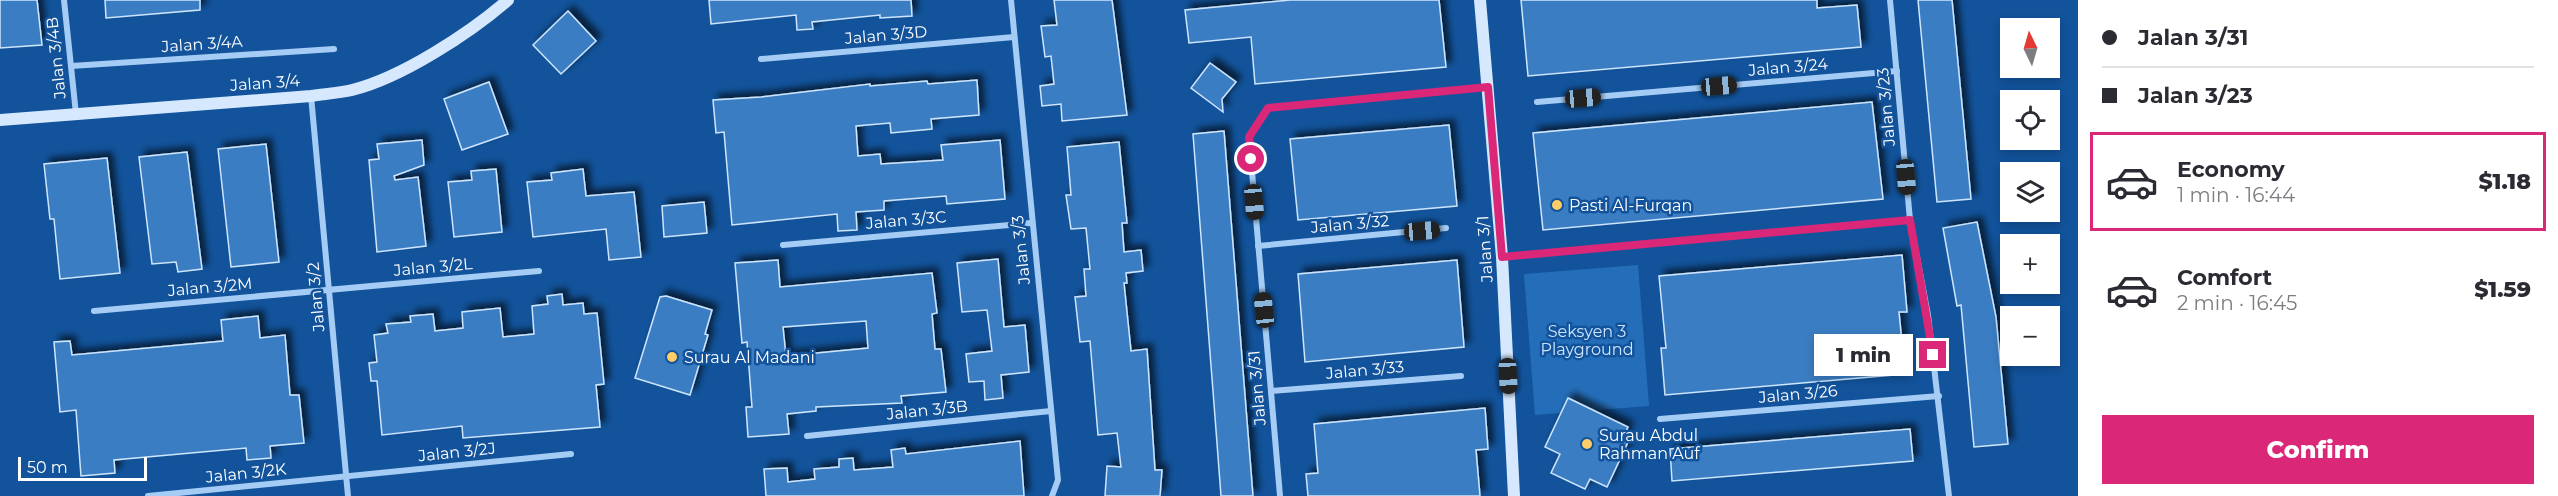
<!DOCTYPE html>
<html lang="en">
<head>
<meta charset="utf-8">
<style>
	:root { --surface:#fff; --page:#f7f7f7; --text:#2b2b33; --muted:#7c7c81; --line:#e1e1e2; --accent:#db2777 }
	body { margin:0; font-family:Montserrat,sans-serif; background:var(--page); color:var(--text); height:100vh; display:flex; flex-direction:column; font-size:22px; white-space:nowrap }
	* { box-sizing:border-box; margin:0 }
	p { font-size:20px; color:var(--muted) }
	.icon { flex:none; width:33px; height:33px; fill:none; stroke:currentColor; stroke-width:2; stroke-linecap:round; stroke-linejoin:round }
	.map { position:relative; flex:1; overflow:hidden }
	.panel { display:flex; flex-direction:column; background:var(--surface); width:480px }
	.panel>* { flex:none }
	.banner { display:grid; align-content:center; height:132px; padding:0 24px; background:var(--surface) }
	.needle { width:39px; rotate:355deg }
	.controls { position:absolute; left:2000px; top:18px; display:grid; gap:12px }
	.controls a { display:grid; place-items:center; width:60px; height:60px; border-radius:0px; background:var(--surface); box-shadow:0 3px 9px #0003; font-size:30px }
	.scale { position:absolute; left:18px; bottom:15px; width:129px; box-sizing:border-box; padding-left:6px; border:3px solid #fff; border-top:0; font-size:16px; line-height:21px; white-space:nowrap; color:#fff; -webkit-text-stroke:4px #12539b; paint-order:stroke }
	.end { position:absolute; width:27px; height:27px; margin:-14px; border:8px solid #db2777; background:#fff; box-shadow:0 0 0 3px #fff }
	.from { border-radius:50% }
	.bubble { position:absolute; height:42px; border-radius:0px; background:var(--surface); box-shadow:0 3px 9px #0003; font-size:20px; font-weight:800; line-height:42px; text-align:center }
	.car { position:absolute; width:18px; height:36px; margin:-18px -9px; border-radius:8px; box-shadow:0 0 4px 2px #0007; background:linear-gradient(#222 24%,#8ab4d8 0 40%,#222 0 76%,#8ab4d8 0 86%,#222 0) }
	.banner b { display:flex; align-items:center; gap:21px; height:57px; font-size:22px }
	.banner b+b { border-top:2px solid var(--line) }
	.banner i { width:15px; height:15px; background:var(--text) }
	ul { padding:0; list-style:none }
	li { display:flex; align-items:center; gap:18px; height:99px; margin:0 12px 9px; padding:0 12px; border:3px solid transparent; border-radius:0px }
	li div { flex:1 }
	li b { display:block; font-size:22px }
	li em { font-style:normal; font-weight:800 }
	li.on { border-color:var(--accent) }
	li>.icon { width:54px; height:54px; stroke-width:1.5 }
	.cta { display:flex; gap:12px; margin-top:auto; padding:12px 24px }
	.cta a { flex:1; height:69px; border-radius:0px; background:var(--accent); color:#fff; font-size:24px; font-weight:800; line-height:69px; text-align:center }
	main { display:flex; flex:1; min-height:0 }
	.map>svg:first-child { display:block }
</style>
</head>
<body>
<main>
<div class="map">
<svg width="2078" height="496" viewBox="0 0 2078 496">
	<defs>
		<filter id="shadow"><feDropShadow dx="5.5" dy="-5.5" stdDeviation="3" flood-color="#0009"/></filter>
	</defs>
	<rect width="100%" height="100%" fill="#12539b"/>
	<path fill="#246eb9" d="M1638,265l11,141 -114,9 -11,-141z"/>
	<g fill="#3b7dc2" stroke="#cee5fe" stroke-width="1.5" fill-rule="evenodd" filter="url(#shadow)">
		<path d="M0,0h37l5,45 -42,3z"/>
		<path d="M105,0h95v10l-94,8z"/>
		<path d="M709,0h202l1,16 -32,2v-3l-68,7 1,7 -16,1 -1,-15 -85,9z"/>
		<path d="M1054,0h58l15,115 -65,6 -1,-17 -19,2 -2,-20 14,-2 -3,-28 -6,1 -4,-31 16,-1z"/>
		<path d="M1290,0h149l7,67 -191,17 -4,-47 -62,6 -4,-33z"/>
		<path d="M1521,0h296v8l40,-3 4,42 -333,29z"/>
		<path d="M1918,0h34l19,199 -34,3z"/>
		<path d="M568,11l28,30 -35,33 -28,-29z"/>
		<path d="M1210,63l26,19 -14,17 1,13 -32,-24z"/>
		<path d="M977,80l2,35 -48,4 1,10 -41,4 -1,-10 -34,3 2,30 22,-2 1,10 62,-4 -2,-15 59,-5 5,59 -58,5 -1,-8 -62,5v9l-28,2 1,18 -19,1 -1,-17 -105,11 -8,-93 -8,1 -3,-33 48,-3 109,-13v2l57,-5 1,3z"/>
		<path d="M489,82l19,52 -46,16 -18,-51z"/>
		<path d="M1872,102l11,97 -340,31 -10,-97z"/>
		<path d="M1449,125l8,81 -159,14 -8,-81z"/>
		<path d="M1224,131l20,252 9,113h-32l-6,-79 -22,-283z"/>
		<path d="M422,140l2,25 -30,11 1,4 23,-3 8,69 -49,6 -8,-92 10,-1 -2,-15z"/>
		<path d="M1119,142l8,81h-5l2,29 17,-2 2,21 -17,2 1,10h-3l7,68 16,-2 8,121h7l-2,26h-55l2,-30 14,1 -4,-34 -19,2 -8,-94 -10,1 -5,-45 11,-1 -2,-27h6l-4,-41 -15,1 -5,-34h5l-4,-48z"/>
		<path d="M266,144l13,118 -48,5 -13,-118z"/>
		<path d="M187,152l15,117 -24,3 -2,-10 -24,2 -13,-107z"/>
		<path d="M107,158l13,115 -60,6 -6,-60h-4l-6,-55z"/>
		<path d="M496,169l6,63 -48,5 -6,-55 24,-2 -1,-9z"/>
		<path d="M583,169l3,27 48,-4 7,65 -32,3 -3,-31 -73,8 -6,-55 25,-2 -1,-7z"/>
		<path d="M704,202l3,31 -43,4 -2,-31z"/>
		<path d="M1977,222l19,95 12,127 -34,3 -13,-142 -4,1 -14,-78z"/>
		<path d="M1902,255l5,57h-8l6,62 -240,21 -4,-47h5l-7,-72z"/>
		<path d="M998,259l6,68 21,-2 4,47 -28,3 2,23 -18,2 -1,-19 -15,1 -3,-28 26,-3 -5,-41 -25,2 -5,-49z"/>
		<path d="M778,260l2,27 152,-14 5,40 -5,1 3,35h6l5,43 -45,4 1,7 -86,4v4l-29,3 2,20 -41,3 -2,-30h6l-5,-65 -5,1 -7,-80zM866,321l2,27 -82,8 -3,-29z"/>
		<path d="M1457,260l7,87 -159,15 -7,-88z"/>
		<path d="M562,294l1,11 20,-2 1,11 13,-1 7,71 -8,1 4,42 -137,11 -1,-12 -80,9 -5,-54h-6l-2,-18 8,-1 -3,-27 14,-2 -2,-9 25,-2 -1,-6 23,-2 2,17 28,-3 -1,-16 38,-4 3,29 31,-3 -2,-28 16,-2 -1,-8z"/>
		<path d="M666,296l46,14 -7,24 3,1 -18,60 -55,-17 25,-81z"/>
		<path d="M258,316l2,22 25,-3 5,60h9l5,48 -34,3 1,12 -24,2 -1,-12 -132,12 1,13 -34,3 -5,-66 -16,2 -6,-70 16,-1 2,14 151,-14 -2,-21z"/>
		<path d="M1568,398l60,29 -5,10 6,3 -22,47 -17,-8 -5,10 -34,-16 9,-19 -15,-7z"/>
		<path d="M1485,408l3,41 -12,1 4,46h-172l-2,-22 12,-1 -4,-49z"/>
		<path d="M1910,429l3,32 -241,20 -2,-32z"/>
		<path d="M1020,441l4,55h-258l-2,-27 23,-1 1,14 27,-3 -1,-10 25,-2v-8l14,-1 1,12 39,-3 -2,-17 14,-2 1,6z"/>
	</g>
	<g fill="none" stroke-linecap="round" stroke-linejoin="round">
		<g stroke="#a5ccf4" stroke-width="6">
			<path d="M64,0l12,114"/>
			<path d="M1011,0l47,480 -6,16"/>
			<path d="M1890,0l20,220 18,95 21,181"/>
			<path d="M761,59l253,-22"/>
			<path d="M71,66l263,-17"/>
			<path d="M311,96l37,400"/>
			<path d="M1537,102l360,-31"/>
			<path d="M783,245l248,-22"/>
			<path d="M1258,246l188,-18"/>
			<path d="M1502,257l408,-37"/>
			<path d="M94,311l445,-40"/>
			<path d="M1271,391l190,-15"/>
			<path d="M1660,419l279,-23"/>
			<path d="M807,436l244,-25"/>
			<path d="M148,496l423,-42"/>
			<path d="M1280,496l-31,-359 19,-29 219,-21"/>
		</g>
		<g stroke="#d5e8fd" stroke-width="12">
			<path d="M1480,0l22,257 12,239"/>
			<path d="M0,120l311,-24c13,-2 28,-3 41,-6 49,-12 118,-57 156,-90"/>
		</g>
	</g>
	<g fill="none" stroke-linecap="round" stroke-linejoin="round">
		<path stroke="#db2777" stroke-width="8" d="M1251,159l-2,-22 19,-29 220,-21 14,170 408,-37 23,135"/>
	</g>
	<g fill="#ffcd68" stroke="#12539b" stroke-width="2">
		<circle cx="1557" cy="205" r="6"/>
		<circle cx="672" cy="357" r="6"/>
		<circle cx="1587" cy="444" r="6"/>
	</g>
	<g text-anchor="middle" dominant-baseline="central" stroke-width="5" stroke-linejoin="round" paint-order="stroke">
		<g font-size="16" fill="#fff" stroke="#12539b">
			<text transform="translate(886 35) rotate(-5)">Jalan 3/3D</text>
			<text transform="translate(202 44) rotate(-4)">Jalan 3/4A</text>
			<text transform="translate(56 58) rotate(-96)">Jalan 3/4B</text>
			<text transform="translate(1788 67) rotate(-5)">Jalan 3/24</text>
			<text transform="translate(265 83) rotate(-4)">Jalan 3/4</text>
			<text transform="translate(1886 107) rotate(-95)">Jalan 3/23</text>
			<text transform="translate(906 220) rotate(-5)">Jalan 3/3C</text>
			<text transform="translate(1350 224) rotate(-5)">Jalan 3/32</text>
			<text transform="translate(1485 249) rotate(-94)">Jalan 3/1</text>
			<text transform="translate(1021 250) rotate(-96)">Jalan 3/3</text>
			<text transform="translate(433 267) rotate(-5)">Jalan 3/2L</text>
			<text transform="translate(210 287) rotate(-5)">Jalan 3/2M</text>
			<text transform="translate(316 297) rotate(-95)">Jalan 3/2</text>
			<text transform="translate(1365 370) rotate(-5)">Jalan 3/33</text>
			<text transform="translate(1257 388) rotate(-95)">Jalan 3/31</text>
			<text transform="translate(1798 394) rotate(-5)">Jalan 3/26</text>
			<text transform="translate(927 410) rotate(-6)">Jalan 3/3B</text>
			<text transform="translate(457 452) rotate(-6)">Jalan 3/2J</text>
			<text transform="translate(246 473) rotate(-6)">Jalan 3/2K</text>
		</g>
		<g font-size="16" fill="#fff" stroke="#12539b" text-anchor="start">
			<text x="1569" y="205">Pasti Al-Furqan</text>
			<text x="684" y="357">Surau Al Madani</text>
			<text x="1599" y="435">Surau Abdul<tspan x="1599" dy="18">Rahman Auf</tspan></text>
		</g>
		<g font-size="16" fill="#cee5fe" stroke="#12539b">
			<text x="1587" y="331">Seksyen 3<tspan x="1587" dy="18">Playground</tspan></text>
		</g>
	</g>
</svg>
<div class="controls">
<a><svg class="needle" viewBox="-14 -14 28 28"><path d="M0-13l5 13h-10z" fill="#e53935"/><path d="M0 13l5-13h-10z" fill="#7c7c81"/></svg></a>
<a><svg class="icon" aria-label="locate" viewBox="0 0 24 24"><circle cx="12" cy="12" r="6"/><path d="M12 2v4M12 18v4M2 12h4M18 12h4"/></svg></a>
<a><svg class="icon" aria-label="layers" viewBox="0 0 24 24"><path d="M12 4l9 5-9 5-9-5zM3 14l9 5 9-5"/></svg></a>
<a>+</a>
<a>−</a>
</div>
<div class="scale">50 m</div>
<i class="end from" style="left:1251px;top:159px"></i>
<i class="end" style="left:1933px;top:355px"></i>
<div class="bubble" style="left:1814px;top:334px;width:99px">1 min</div>
<i class="car" style="left:1719px;top:86px;rotate:85deg"></i>
<i class="car" style="left:1583px;top:98px;rotate:85deg"></i>
<i class="car" style="left:1906px;top:177px;rotate:175deg"></i>
<i class="car" style="left:1254px;top:202px;rotate:175deg"></i>
<i class="car" style="left:1422px;top:231px;rotate:85deg"></i>
<i class="car" style="left:1264px;top:310px;rotate:354deg"></i>
<i class="car" style="left:1508px;top:376px;rotate:177deg"></i>
</div>
<section class="panel">
<div class="banner">
<b><i class="from"></i>Jalan 3/31</b>
<b><i></i>Jalan 3/23</b>
</div>
<ul>
<li class="on"><svg class="icon" aria-label="car" viewBox="0 0 24 24"><path d="M5 17H2v-5l4-1 3-4h7l3 4 3 1v5h-3M9 17h6M6 11h13"/><circle cx="7" cy="17" r="2"/><circle cx="17" cy="17" r="2"/></svg><div><b>Economy</b><p>1 min · 16:44</p></div><em>$1.18</em></li>
<li><svg class="icon" aria-label="car" viewBox="0 0 24 24"><path d="M5 17H2v-5l4-1 3-4h7l3 4 3 1v5h-3M9 17h6M6 11h13"/><circle cx="7" cy="17" r="2"/><circle cx="17" cy="17" r="2"/></svg><div><b>Comfort</b><p>2 min · 16:45</p></div><em>$1.59</em></li>
</ul>
<div class="cta"><a>Confirm</a></div>
</section>
</main>
</body>
</html>
